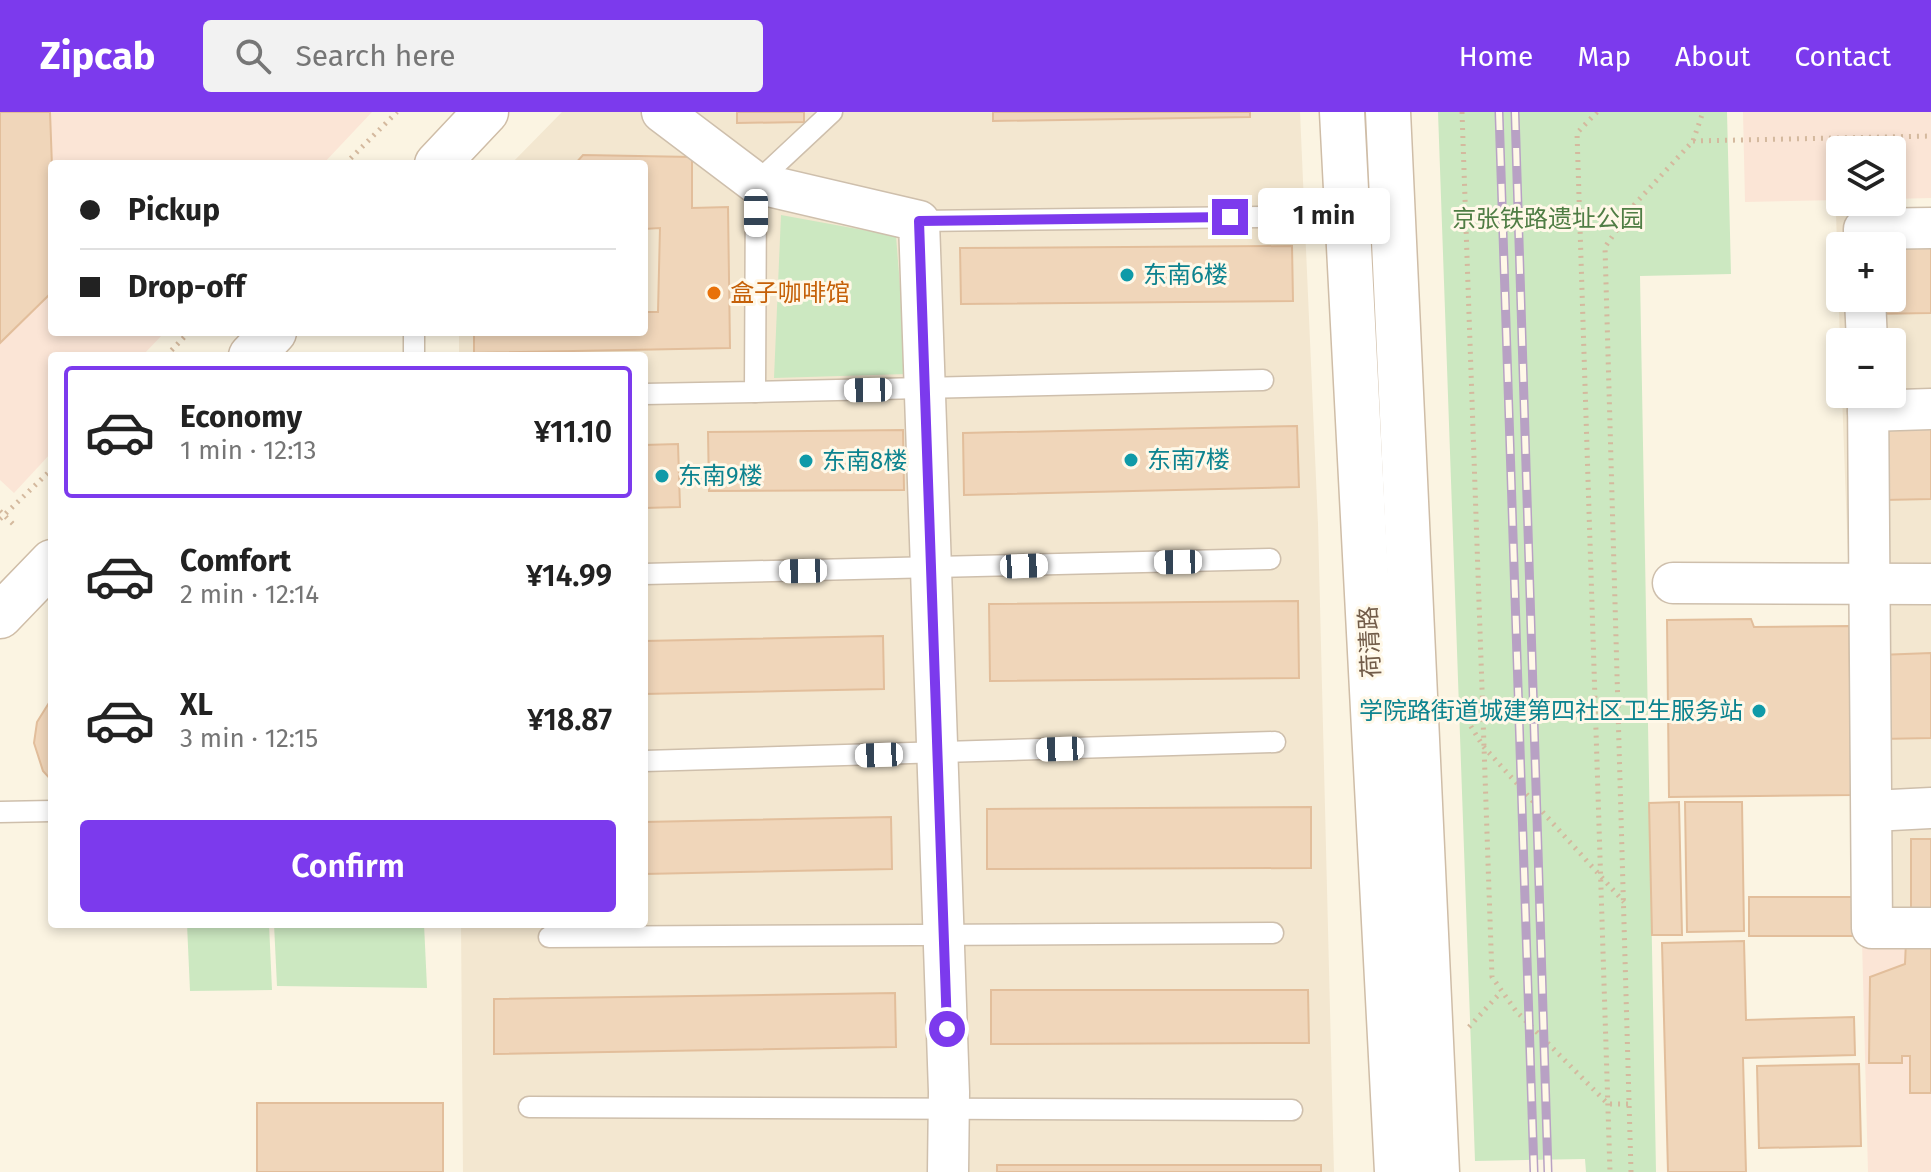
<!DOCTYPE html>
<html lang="en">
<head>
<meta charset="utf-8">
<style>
	:root { --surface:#fff; --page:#f2f2f2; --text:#222; --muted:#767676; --line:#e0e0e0; --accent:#7c3aed }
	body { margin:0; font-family:"Fira Sans","Noto Sans SC",sans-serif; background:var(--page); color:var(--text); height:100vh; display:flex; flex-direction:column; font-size:30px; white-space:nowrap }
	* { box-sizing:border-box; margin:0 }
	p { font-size:26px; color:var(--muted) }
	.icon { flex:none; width:44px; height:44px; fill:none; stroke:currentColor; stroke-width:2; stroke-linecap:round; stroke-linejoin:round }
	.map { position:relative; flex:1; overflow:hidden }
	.details { position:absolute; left:48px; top:240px; width:600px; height:576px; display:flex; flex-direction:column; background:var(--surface); border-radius:8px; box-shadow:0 4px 12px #0003 }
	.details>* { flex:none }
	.top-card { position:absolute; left:48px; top:48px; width:600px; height:176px; border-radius:8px; box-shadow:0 4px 12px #0003; display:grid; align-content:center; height:176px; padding:0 32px; background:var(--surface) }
	.buttons { position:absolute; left:1826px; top:24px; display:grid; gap:16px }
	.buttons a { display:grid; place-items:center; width:80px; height:80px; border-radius:8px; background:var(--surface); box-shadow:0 4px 12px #0003; font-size:40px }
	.end { position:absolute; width:36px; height:36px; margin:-18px; border:10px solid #7c3aed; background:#fff; box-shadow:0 0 0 4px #fff }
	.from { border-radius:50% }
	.bubble { position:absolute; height:56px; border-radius:8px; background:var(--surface); box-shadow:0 4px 12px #0003; font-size:26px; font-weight:600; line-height:56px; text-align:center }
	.car { position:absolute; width:24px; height:48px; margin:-24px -12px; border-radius:10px; box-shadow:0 0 6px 2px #0007; background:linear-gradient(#fff 24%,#345 0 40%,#fff 0 76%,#345 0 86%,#fff 0) }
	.top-card b { display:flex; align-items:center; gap:28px; height:76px; font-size:30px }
	.top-card b+b { border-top:2px solid var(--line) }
	.top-card i { width:20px; height:20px; background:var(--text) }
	ul { padding:14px 0 0; list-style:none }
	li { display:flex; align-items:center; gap:24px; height:132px; margin:0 16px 12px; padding:0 16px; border:4px solid transparent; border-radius:8px }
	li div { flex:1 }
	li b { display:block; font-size:30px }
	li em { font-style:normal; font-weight:600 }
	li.current { border-color:var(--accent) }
	li>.icon { width:72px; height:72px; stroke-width:1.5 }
	.button { display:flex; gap:16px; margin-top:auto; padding:16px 32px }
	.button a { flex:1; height:92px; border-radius:8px; background:var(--accent); color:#fff; font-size:32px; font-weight:600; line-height:92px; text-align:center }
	header { display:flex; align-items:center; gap:48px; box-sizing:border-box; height:112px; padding:0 40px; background:var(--accent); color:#fff }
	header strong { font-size:38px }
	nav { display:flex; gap:44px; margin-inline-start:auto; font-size:28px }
	.search { width:560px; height:72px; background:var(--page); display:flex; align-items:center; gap:20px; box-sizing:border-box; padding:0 28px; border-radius:8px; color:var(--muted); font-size:30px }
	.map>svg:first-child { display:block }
</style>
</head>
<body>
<header>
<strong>Zipcab</strong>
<div class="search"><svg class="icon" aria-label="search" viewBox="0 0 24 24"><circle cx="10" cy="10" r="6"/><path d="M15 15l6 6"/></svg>Search here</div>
<nav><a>Home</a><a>Map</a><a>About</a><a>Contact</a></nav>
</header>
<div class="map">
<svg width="1931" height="1060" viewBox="0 0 1931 1060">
	<rect width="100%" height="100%" fill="#fbf4e2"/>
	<g fill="#f3e7d0" fill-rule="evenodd">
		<path d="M562,0h738l18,412 16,648h-871l-2,-248h183v-568h-185v-24h185v-168h-133z"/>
		<path d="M1931,99v729l-69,1 -20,-547h50v-52h-52l-4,-129zM1840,134h52v52h-52z"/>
	</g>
	<g fill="#fbe5d6">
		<path d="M0,0h372l-49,52h-271v168h113l-23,24h-90v96l-38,41 -14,-13z"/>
		<path d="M1743,0h188v86l-39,1v-49h-52v50l-95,2z"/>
		<path d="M1931,828v232h-63l-6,-231z"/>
	</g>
	<g fill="#cce8c1">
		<path d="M1438,0h289l4,162 -91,2 16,896h-70l-1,-13 -110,2z"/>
		<path d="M781,103l115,21 11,138 -133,4z"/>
		<path d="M187,812h82l3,66 -82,1z"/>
		<path d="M274,812h150l3,64 -150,-2z"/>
	</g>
	<g fill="#f0d6ba" stroke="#e2be9b" stroke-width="2">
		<path d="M0,0h50l2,54v126l-52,51z"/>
		<path d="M737,0h67v10l-67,1z"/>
		<path d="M993,0h257v5l-257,4z"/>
		<path d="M583,43l109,2v51l36,-1 2,141 -256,5v-21h170v-20h14l2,-84 -16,1v-65h-69z"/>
		<path d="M1931,128v73l-63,1v-16h24v-52z"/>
		<path d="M1292,134l1,55 -332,3 -1,-56z"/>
		<path d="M1931,312v75l-47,1 -3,-74z"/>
		<path d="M1297,314l2,61 -335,8 -1,-62z"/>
		<path d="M903,318l1,60 -195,1 -1,-59z"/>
		<path d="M678,332l2,63 -36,1v-63z"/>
		<path d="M1298,489l1,77 -309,3 -1,-77z"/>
		<path d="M1751,507l3,8 95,-1 3,169 -183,2 -2,-177z"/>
		<path d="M883,524l1,53 -240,5v-53z"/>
		<path d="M1931,541v85l-50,1 -2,-84z"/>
		<path d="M52,586v83l-9,-10 -9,-28 3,-21z"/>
		<path d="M1679,690l3,133h-30l-3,-132z"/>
		<path d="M1685,690h57l2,129 -57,1z"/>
		<path d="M1311,695v61l-324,1v-60z"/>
		<path d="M891,705l1,52 -248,5v-52z"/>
		<path d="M1911,727h20v85l-20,1z"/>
		<path d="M1749,785h103l1,39h-104z"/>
		<path d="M1931,828v153h-21v-37h-8v7h-33l1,-86 35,-13 1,-23z"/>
		<path d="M1744,829l2,79 108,-3 1,38 -112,3 3,114h-78l-6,-229z"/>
		<path d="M991,878h317l1,53 -318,1z"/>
		<path d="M895,881l1,54 -402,7v-55z"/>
		<path d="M1859,952l2,82 -102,2 -2,-82z"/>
		<rect x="257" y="991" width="186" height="69"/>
		<rect x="997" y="1053" width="324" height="7"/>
	</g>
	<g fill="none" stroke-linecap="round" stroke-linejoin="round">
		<g stroke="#cebfac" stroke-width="23">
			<g id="lane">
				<path d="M919,109l342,-4"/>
				<path d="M414,220v24"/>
				<path d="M755,280l508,-12"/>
				<path d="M644,282l111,-2 1,-209 76,-71"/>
				<path d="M644,462l626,-15"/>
				<path d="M644,649l631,-19"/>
				<path d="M0,700l52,-1"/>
				<path d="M549,825l724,-4"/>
				<path d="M529,995l763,3"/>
			</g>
		</g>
		<g stroke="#cebfac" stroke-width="43">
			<g id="street">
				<path d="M662,0l94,71 163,38 30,871 -1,80"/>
				<path d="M1864,134v-17l67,-1"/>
				<path d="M1865,186l2,44"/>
				<path d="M1868,282l4,534h59"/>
				<path d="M1868,299l63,-2"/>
				<path d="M1673,471l258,1"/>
				<path d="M1872,699l59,-3"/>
			</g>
		</g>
		<g stroke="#cfbda7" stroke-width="47">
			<g id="secondary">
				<path d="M1342,0l55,1060"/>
				<path d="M1388,0l49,1060"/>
				<path d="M437,52l49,-52"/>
				<path d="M251,244l23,-24"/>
				<path d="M0,504l52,-54"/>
			</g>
		</g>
		<g stroke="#d4b99e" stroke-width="5" stroke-dasharray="2 6" stroke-linecap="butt">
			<path d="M1462,0l30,865 24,34 92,93h21"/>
			<path d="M1597,0l-20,21 33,1039"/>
			<path d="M1693,29l238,-5"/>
			<path d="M345,52l52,-52"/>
			<path d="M166,244l23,-24"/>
			<path d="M0,399l16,16"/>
			<path d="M0,407l52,-50"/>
			<path d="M1454,587l29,47 141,156"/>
			<path d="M1469,915l32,-35"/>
			<path d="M1631,1060l-26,-925 29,-42 59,-64 10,-29"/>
		</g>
		<use href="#lane" stroke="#fff" stroke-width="20"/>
		<use href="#street" stroke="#fff" stroke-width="40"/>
		<use href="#secondary" stroke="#fff" stroke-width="44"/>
		<g stroke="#b8a1c4" stroke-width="9">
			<g id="rail">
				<path d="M1499,0l35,1060"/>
				<path d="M1515,0l33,1060"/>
			</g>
		</g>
		<use href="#rail" stroke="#fff8e8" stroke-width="6" stroke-dasharray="18" stroke-linecap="butt"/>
	</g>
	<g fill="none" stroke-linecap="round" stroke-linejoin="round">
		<path stroke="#7c3aed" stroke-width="10" d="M947,917l-28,-808 311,-4"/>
	</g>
	<g fill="#0f9aa8" stroke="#fff8e8" stroke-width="3">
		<circle cx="1127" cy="163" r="8"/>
		<circle cx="1131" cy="348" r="8"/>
		<circle cx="806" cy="349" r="8"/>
		<circle cx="662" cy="364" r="8"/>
		<circle cx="1759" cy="599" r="8"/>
	</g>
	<circle fill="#e8710a" stroke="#fff8e8" stroke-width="3" cx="714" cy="181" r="8"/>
	<g text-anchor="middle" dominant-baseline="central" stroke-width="6" stroke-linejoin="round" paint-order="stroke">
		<g font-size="24" fill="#4f7d44" stroke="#fff8e8">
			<text x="1548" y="107">京张铁路遗址公园</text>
		</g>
		<g font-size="24" fill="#0d838f" stroke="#fff8e8" text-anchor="start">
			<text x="1143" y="163">东南6楼</text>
			<text x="1147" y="348">东南7楼</text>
			<text x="822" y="349">东南8楼</text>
			<text x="678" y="364">东南9楼</text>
			<text x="1743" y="599" text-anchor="end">学院路街道城建第四社区卫生服务站</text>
		</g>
		<g font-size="24" fill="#c56008" stroke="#fff8e8" text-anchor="start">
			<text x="730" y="181">盒子咖啡馆</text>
		</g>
		<g font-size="24" fill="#725c49" stroke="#fff8e8">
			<text transform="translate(1370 530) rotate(-93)">荷清路</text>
		</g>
	</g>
</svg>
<div class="buttons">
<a><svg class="icon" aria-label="layers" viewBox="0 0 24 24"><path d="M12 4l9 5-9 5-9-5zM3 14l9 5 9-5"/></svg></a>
<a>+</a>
<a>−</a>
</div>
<i class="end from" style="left:947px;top:917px"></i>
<i class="end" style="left:1230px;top:105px"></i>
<div class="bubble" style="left:1258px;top:76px;width:132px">1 min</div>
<i class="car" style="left:756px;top:101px;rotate:180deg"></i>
<i class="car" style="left:868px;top:278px;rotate:269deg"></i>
<i class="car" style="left:1178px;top:450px;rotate:269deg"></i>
<i class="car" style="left:1024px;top:454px;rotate:88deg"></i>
<i class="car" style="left:803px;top:459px;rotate:269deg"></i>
<i class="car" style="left:1060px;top:637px;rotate:268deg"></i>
<i class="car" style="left:879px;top:643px;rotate:268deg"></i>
<div class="top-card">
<b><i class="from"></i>Pickup</b>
<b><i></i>Drop-off</b>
</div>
<section class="details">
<ul>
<li class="current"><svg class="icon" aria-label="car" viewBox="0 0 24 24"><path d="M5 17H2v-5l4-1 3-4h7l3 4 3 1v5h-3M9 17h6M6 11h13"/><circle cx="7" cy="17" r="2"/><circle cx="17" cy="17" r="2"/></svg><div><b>Economy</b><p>1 min · 12:13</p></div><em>¥11.10</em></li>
<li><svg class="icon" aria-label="car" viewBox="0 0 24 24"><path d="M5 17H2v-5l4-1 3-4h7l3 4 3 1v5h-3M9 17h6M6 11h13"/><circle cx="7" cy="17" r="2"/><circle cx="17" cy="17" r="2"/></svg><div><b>Comfort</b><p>2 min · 12:14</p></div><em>¥14.99</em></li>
<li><svg class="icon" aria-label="car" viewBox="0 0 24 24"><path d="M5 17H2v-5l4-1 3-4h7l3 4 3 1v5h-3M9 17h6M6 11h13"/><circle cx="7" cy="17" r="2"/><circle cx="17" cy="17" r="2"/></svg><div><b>XL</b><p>3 min · 12:15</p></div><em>¥18.87</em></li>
</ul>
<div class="button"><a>Confirm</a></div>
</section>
</div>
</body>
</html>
